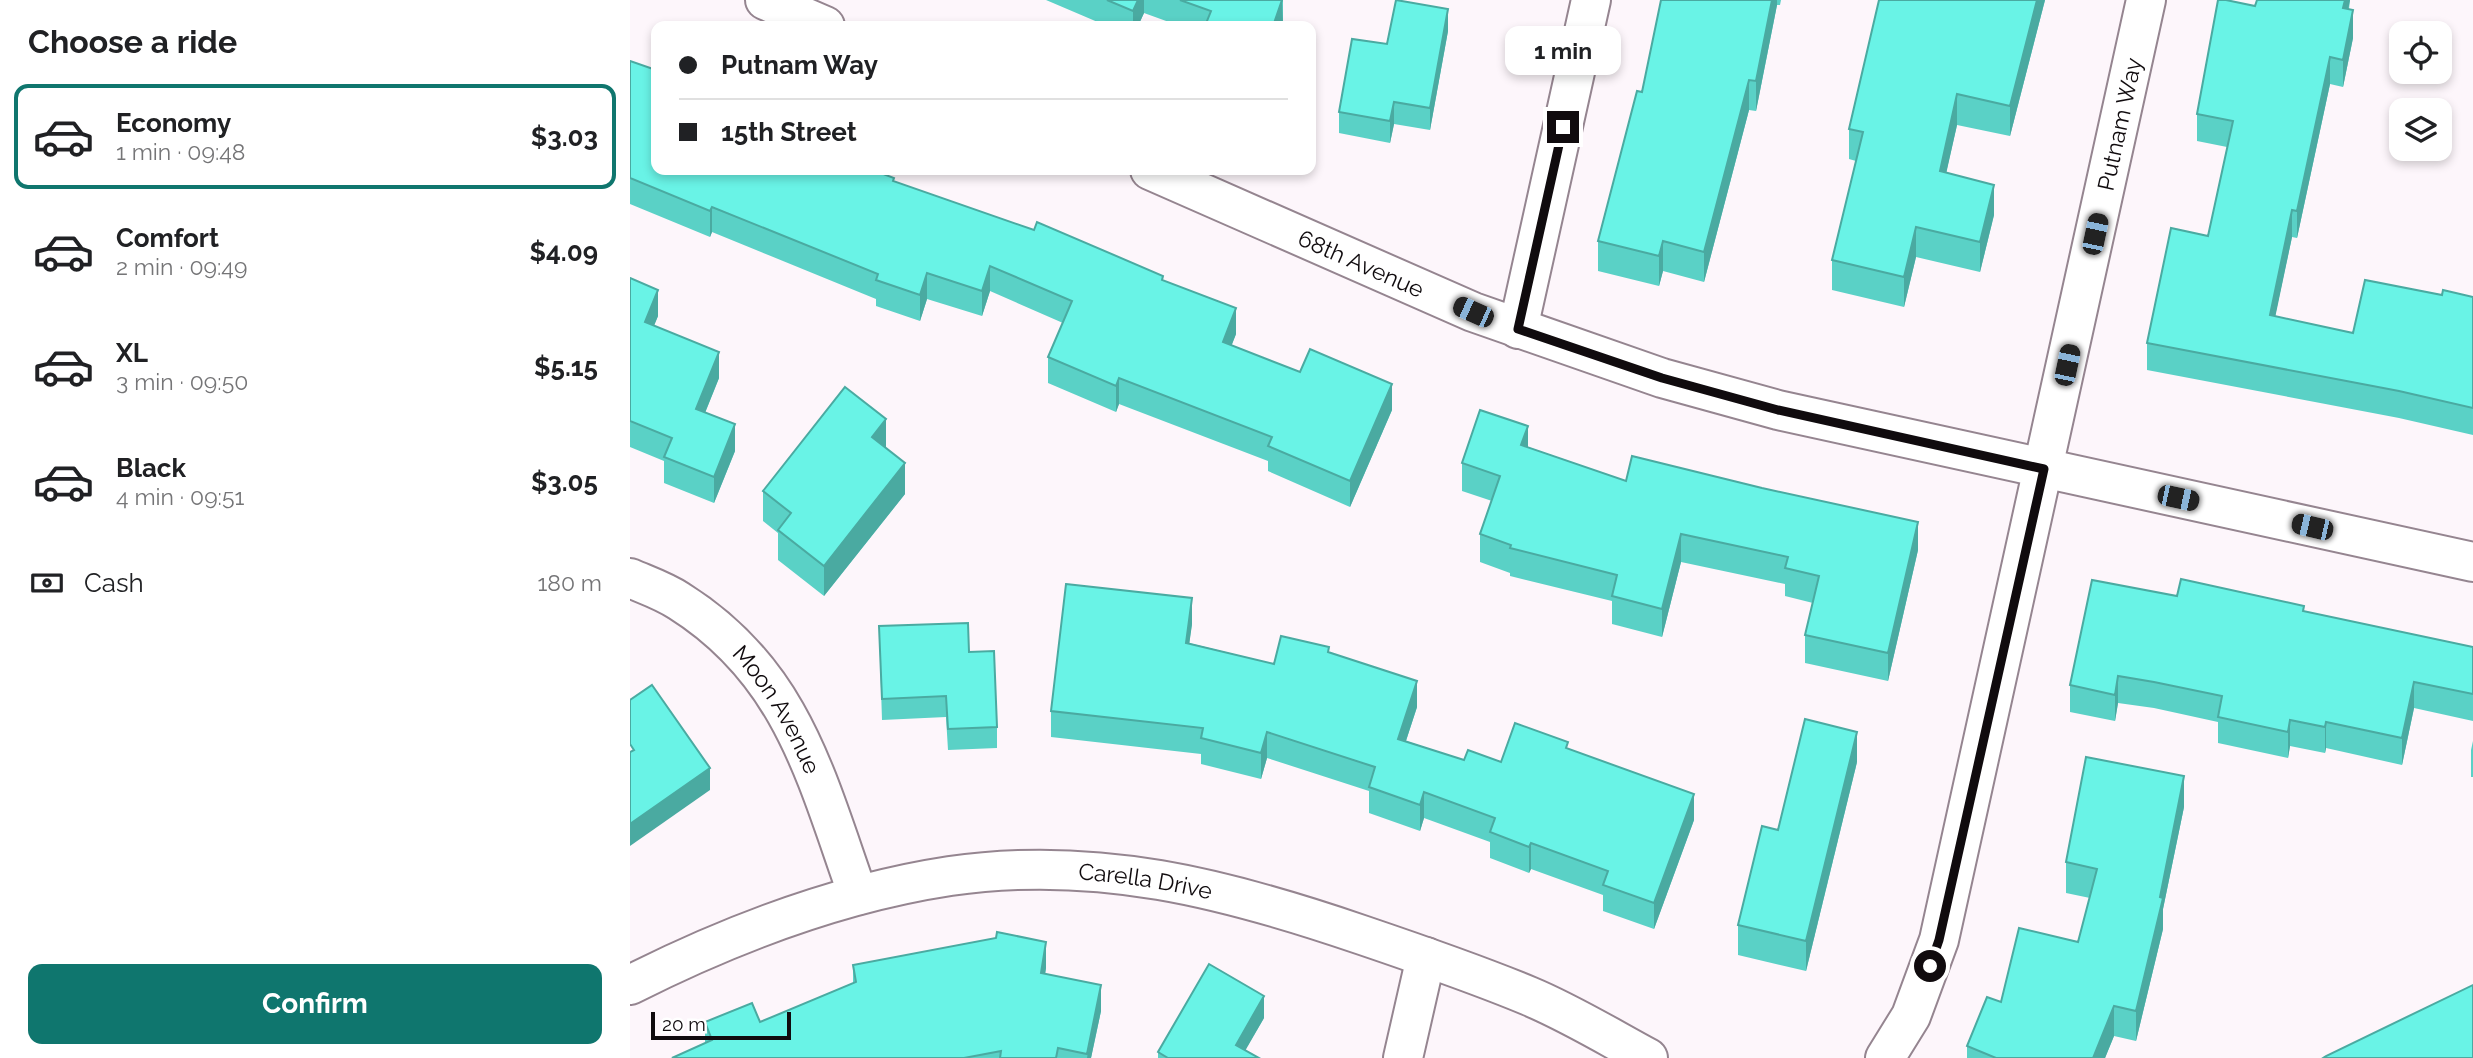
<!DOCTYPE html>
<html lang="en">
<head>
<meta charset="utf-8">
<style>
	:root { --surface:#fff; --page:#f2f2f2; --text:#202124; --muted:#757577; --line:#e0e0e0; --accent:#0f766e }
	body { margin:0; font-family:Raleway,sans-serif; background:var(--page); color:var(--text); height:100vh; display:flex; flex-direction:column; font-size:26px; white-space:nowrap }
	* { box-sizing:border-box; margin:0 }
	p { font-size:23px; color:var(--muted) }
	.icon { flex:none; width:38px; height:38px; fill:none; stroke:currentColor; stroke-width:2; stroke-linecap:round; stroke-linejoin:round }
	.map { position:relative; flex:1; overflow:hidden }
	.sheet { display:flex; flex-direction:column; background:var(--surface); width:630px }
	.sheet>* { flex:none }
	.top-card { position:absolute; left:21px; top:21px; width:665px; height:154px; border-radius:14px; box-shadow:0 4px 10px #0003; display:grid; align-content:center; height:154px; padding:0 28px; background:var(--surface) }
	.controls { position:absolute; left:1759px; top:21px; display:grid; gap:14px }
	.controls a { display:grid; place-items:center; width:63px; height:63px; border-radius:14px; background:var(--surface); box-shadow:0 4px 10px #0003; font-size:35px }
	.scale { position:absolute; left:21px; bottom:18px; width:140px; box-sizing:border-box; padding-left:7px; border:4px solid #100b0e; border-top:0; font-size:19px; line-height:24px; white-space:nowrap; color:#100b0e; -webkit-text-stroke:5px #fff; paint-order:stroke }
	.end { position:absolute; width:32px; height:32px; margin:-16px; border:9px solid #100b0e; background:#fff; box-shadow:0 0 0 4px #fff }
	.from { border-radius:50% }
	.bubble { position:absolute; height:49px; border-radius:14px; background:var(--surface); box-shadow:0 4px 10px #0003; font-size:23px; font-weight:700; line-height:49px; text-align:center }
	.car { position:absolute; width:21px; height:42px; margin:-21px -10px; border-radius:9px; box-shadow:0 0 5px 2px #0007; background:linear-gradient(#222 24%,#8ab4d8 0 40%,#222 0 76%,#8ab4d8 0 86%,#222 0) }
	.top-card b { display:flex; align-items:center; gap:24px; height:66px; font-size:26px }
	.top-card b+b { border-top:2px solid var(--line) }
	.top-card i { width:18px; height:18px; background:var(--text) }
	ul { padding:0; list-style:none }
	li { display:flex; align-items:center; gap:21px; height:105px; margin:0 14px 10px; padding:0 14px; border:4px solid transparent; border-radius:14px }
	li div { flex:1 }
	li b { display:block; font-size:26px }
	li em { font-style:normal; font-weight:700 }
	li.active { border-color:var(--accent) }
	li>.icon { width:63px; height:63px; stroke-width:1.5 }
	h2 { padding:0 28px; font-size:32px; line-height:84px }
	.pay { display:flex; align-items:center; gap:18px; height:77px; padding:0 28px; font-size:26px }
	.pay p { margin-inline-start:auto }
	.primary-button { display:flex; gap:14px; margin-top:auto; padding:14px 28px }
	.primary-button a { flex:1; height:80px; border-radius:14px; background:var(--accent); color:#fff; font-size:28px; font-weight:700; line-height:80px; text-align:center }
	main { display:flex; flex:1; min-height:0 }
	.map>svg:first-child { display:block }
</style>
</head>
<body>
<main>
<section class="sheet">
<h2>Choose a ride</h2>
<ul>
<li class="active"><svg class="icon" aria-label="car" viewBox="0 0 24 24"><path d="M5 17H2v-5l4-1 3-4h7l3 4 3 1v5h-3M9 17h6M6 11h13"/><circle cx="7" cy="17" r="2"/><circle cx="17" cy="17" r="2"/></svg><div><b>Economy</b><p>1 min · 09:48</p></div><em>$3.03</em></li>
<li><svg class="icon" aria-label="car" viewBox="0 0 24 24"><path d="M5 17H2v-5l4-1 3-4h7l3 4 3 1v5h-3M9 17h6M6 11h13"/><circle cx="7" cy="17" r="2"/><circle cx="17" cy="17" r="2"/></svg><div><b>Comfort</b><p>2 min · 09:49</p></div><em>$4.09</em></li>
<li><svg class="icon" aria-label="car" viewBox="0 0 24 24"><path d="M5 17H2v-5l4-1 3-4h7l3 4 3 1v5h-3M9 17h6M6 11h13"/><circle cx="7" cy="17" r="2"/><circle cx="17" cy="17" r="2"/></svg><div><b>XL</b><p>3 min · 09:50</p></div><em>$5.15</em></li>
<li><svg class="icon" aria-label="car" viewBox="0 0 24 24"><path d="M5 17H2v-5l4-1 3-4h7l3 4 3 1v5h-3M9 17h6M6 11h13"/><circle cx="7" cy="17" r="2"/><circle cx="17" cy="17" r="2"/></svg><div><b>Black</b><p>4 min · 09:51</p></div><em>$3.05</em></li>
</ul>
<div class="pay"><svg class="icon" aria-label="cash" viewBox="0 0 24 24"><path d="M3 7h18v10H3z"/><circle cx="12" cy="12" r="2"/></svg>Cash<p>180 m</p></div>
<div class="primary-button"><a>Confirm</a></div>
</section>
<div class="map">
<svg width="1843" height="1058" viewBox="0 0 1843 1058">
	<rect width="100%" height="100%" fill="#fdf6fb"/>
	<g fill="none" stroke-linecap="round" stroke-linejoin="round">
		<g stroke="#958590" stroke-width="42">
			<g id="minor">
				<path d="M135,0l60,26"/>
				<path id="s1" d="M520,170l323,142 189,66 116,32 695,152"/>
				<path d="M888,329l73,-329"/>
				<path id="s2" d="M0,578c16,7 34,13 49,23 113,71 137,176 179,294"/>
				<path id="s3" d="M0,985c101,-51 208,-92 320,-109 146,-21 275,12 412,59 56,19 112,38 167,61 41,17 80,41 119,62"/>
				<path d="M773,1058l23,-101"/>
				<path id="s4" d="M1255,1058l26,-42 28,-76 207,-940"/>
			</g>
		</g>
		<use href="#minor" stroke="#fff" stroke-width="38"/>
	</g>
	<g fill="#5ad1c6">
		<path d="M416,0h237v24l-1,2h-102l-36,-13 -6,13h-31z"/>
		<path d="M1031,0h120l-1,5h-3l-21,106 -7,-1 -45,172 -41,-11 -4,15 -61,-15v-30l44,-149z"/>
		<path d="M1249,0h166l-35,136 -53,-11 -11,48 48,42 -14,57 -64,-15 -12,50 -72,-17v-30l24,-99 -7,-2v-30z"/>
		<path d="M1720,0l-1,9 4,29 -10,49 -13,-3 -33,154 -5,-1 -17,79 78,17 89,-38 31,2v138l-74,-17 -252,-48v-27l61,-107 19,-89 -30,-6v-27l58,-108z"/>
		<path d="M818,31l-18,99 -36,-6 -4,19 -51,-10v-21l48,-68z"/>
		<path d="M0,61l264,121 269,98 73,54 -5,12 161,64 -42,97 -82,-36v-10l-149,-57 -3,8 -68,-29v-26l15,-34 -73,-32 -8,25 -55,-17 -7,22 -44,-15v-7l-164,-67 -2,5 -80,-33z"/>
		<path d="M0,278l28,38 -4,9 65,53 -14,35 30,38 -21,52 -50,-20v-22l-34,-14z"/>
		<path d="M898,447l98,34 292,69 -30,131 -83,-18v-28l8,-32 -28,-7v-12l-104,-22 -19,75 -50,-13v-23l-102,-25v-3l-30,-11v-28l12,-33 -30,-10v-28z"/>
		<path d="M256,448l19,46 -81,102 -46,-36v-27l-15,-12v-30z"/>
		<path d="M1547,596l127,16 169,35v74l-59,-13 -12,57 -76,-17 -1,5 -35,-7 -2,12 -70,-15v-21l-64,-14 -36,-5 -3,18 -45,-9v-27z"/>
		<path d="M562,624l-3,19 85,21 55,-12 88,55 -11,34 58,19 37,2 67,-13 126,71 -40,109 -51,-18v-16l-72,-26 -2,4 -39,-15v-16l-66,-24 -4,13 -51,-18v-22l-102,-33 -6,21 -60,-15v-10l-150,-17v-26z"/>
		<path d="M249,626l90,26 28,75v21l-49,2 -2,-33 -64,3z"/>
		<path d="M1843,741v36h-2v-27z"/>
		<path d="M1227,762l-51,209 -68,-16v-30l40,-95z"/>
		<path d="M1554,807l-21,102v20l-27,112 -22,-5 -9,22h-138v-12l34,-44 77,-60 12,-44 -24,-5v-31z"/>
		<path d="M223,965l193,3 -1,6 56,37 -10,47h-419l33,-14v-22h55l93,-39z"/>
		<path d="M634,1018l-19,32 14,8h-101v-6z"/>
	</g>
	<g fill="#4aaaa1">
		<path d="M508,0h6v13l-6,13h-5v-15z"/>
		<path d="M652,0l1,24 -1,2h-9z"/>
		<path d="M1142,0h5v5l-21,106v-30z"/>
		<path d="M1407,0h8l-35,136v-30z"/>
		<path d="M1715,0h5l-7,35v-27z"/>
		<path d="M818,9v22l-18,99v-22z"/>
		<path d="M1723,10v28l-10,49v-27z"/>
		<path d="M1700,57v27l-33,154v-27z"/>
		<path d="M1119,80v30l-45,172v-30z"/>
		<path d="M1327,94v31l-17,76v-30z"/>
		<path d="M764,102v22l-4,19v-22z"/>
		<path d="M1364,185v30l-14,57v-30z"/>
		<path d="M82,207v25l-2,5v-26z"/>
		<path d="M1662,210v27l-22,105v-27z"/>
		<path d="M1286,227v30l-12,50v-30z"/>
		<path d="M1033,241v30l-4,15v-30z"/>
		<path d="M360,266v25l-8,25v-25z"/>
		<path d="M297,273v26l-7,22v-26z"/>
		<path d="M28,290v26l-13,32v-26z"/>
		<path d="M606,308v26l-13,34v-26z"/>
		<path d="M89,352v26l-23,57v-26z"/>
		<path d="M489,378v26l-3,8v-26z"/>
		<path d="M762,384v26l-42,97v-26z"/>
		<path d="M256,419v30l-14,-12z"/>
		<path d="M105,424v27l-21,52v-26z"/>
		<path d="M898,426v28l-7,-9z"/>
		<path d="M275,463v31l-81,102v-30z"/>
		<path d="M1288,522v28l-30,131v-28z"/>
		<path d="M1051,534v28l-19,75v-28z"/>
		<path d="M562,598v26l-6,44v-25z"/>
		<path d="M1488,676v27l-3,18v-26z"/>
		<path d="M787,681v26l-19,58v-26z"/>
		<path d="M1784,682v26l-12,57v-27z"/>
		<path d="M1660,720v26l-2,12v-26z"/>
		<path d="M1696,722v26l-1,5v-26z"/>
		<path d="M637,732v26l-6,21v-26z"/>
		<path d="M1227,732v30l-51,209v-30z"/>
		<path d="M80,768v22l-80,56v-22z"/>
		<path d="M1554,776v31l-21,102v20l-27,112v-30z"/>
		<path d="M794,792v26l-4,13v-26z"/>
		<path d="M1064,794v26l-40,109v-26z"/>
		<path d="M901,843v26l-2,4v-26z"/>
		<path d="M416,942v26l-5,31v-26z"/>
		<path d="M471,985v26l-10,47h-4z"/>
		<path d="M634,996v22l-23,40 -5,-13z"/>
		<path d="M1484,1006v30l-9,22h-12z"/>
	</g>
	<g fill="#69f3e6" stroke="#4aaaa1" stroke-width="2">
		<path d="M477,0h31l-5,11z"/>
		<path d="M550,0h102l-9,26h-68l6,-15z"/>
		<path d="M766,0l52,9 -18,99 -36,-6 -4,19 -51,-9 13,-73 35,5z"/>
		<path d="M1031,0h111l-16,81 -7,-1 -45,172 -41,-11 -4,15 -61,-15 39,-150 5,1z"/>
		<path d="M1249,0h158l-27,106 -53,-12 -17,77 54,14 -14,57 -64,-15 -12,50 -72,-17 31,-128 -14,-3z"/>
		<path d="M1588,0h8l29,6 2,-6h88l-2,8 10,2 -10,50 -13,-3 -33,154 -5,-1 -22,105 83,18 12,-53 77,15 1,-5 30,7v111l-74,-17 -252,-48 24,-115 37,8 25,-115 -36,-7z"/>
		<path d="M0,61l26,9v100h217l21,8 -1,3 141,49 3,-8 126,54 -1,4 74,28 -13,34 77,30 10,-23 82,35 -42,97 -82,-35 4,-9 -153,-59 -3,8 -68,-29 24,-56 -82,-35 -8,25 -55,-18 -7,22 -44,-15 2,-6 -166,-67 -2,4 -80,-33z"/>
		<path d="M0,278l28,12 -13,32 74,30 -23,57 39,15 -21,53 -50,-20 8,-19 -42,-17z"/>
		<path d="M215,387l41,32 -14,18 33,26 -81,103 -46,-36 13,-17 -28,-22z"/>
		<path d="M850,410l48,16 -7,19 105,36 6,-25 130,32 156,34 -30,131 -83,-18 14,-59 -34,-8 3,-11 -107,-23 -19,75 -50,-13 5,-21 -107,-27 1,-3 -31,-11 20,-58 -38,-13z"/>
		<path d="M1551,579l123,27 -1,5 170,36v47l-59,-12 -12,56 -76,-16 -1,5 -35,-7 -2,12 -70,-15 4,-21 -68,-14 -36,-6 -3,19 -45,-10 22,-105 85,16z"/>
		<path d="M436,584l126,14 -6,45 88,21 7,-28 48,11 -1,5 89,29 -19,58 66,21 4,-10 33,12 14,-39 53,19 -2,6 128,46 -40,109 -51,-18 5,-14 -77,-28 -2,4 -39,-15 5,-14 -71,-26 -4,13 -51,-18 6,-20 -108,-35 -6,21 -60,-15 2,-10 -152,-17z"/>
		<path d="M338,623l1,29 25,-1 3,76 -49,2 -2,-33 -64,3 -3,-73z"/>
		<path d="M22,685l58,83 -80,56v-72l4,-2 -4,-6v-44z"/>
		<path d="M1175,719l52,13 -51,209 -68,-16 24,-99 16,4z"/>
		<path d="M1456,757l98,19 -24,121 3,1 -27,113 -22,-5 -21,52h-97l-29,-12 20,-49 14,5 18,-74 59,14 19,-73 -31,-7z"/>
		<path d="M367,932l49,10 -5,31 60,12 -14,69 -29,-6 -2,10h-56l1,-7 -37,7h-292l40,-18 -7,-18 47,-19 8,19 96,-40 -3,-17 143,-27z"/>
		<path d="M579,964l55,32 -28,49 23,13h-91l-10,-6z"/>
		<path d="M1843,985v73h-150l3,-2z"/>
	</g>
	<g fill="none" stroke-linecap="round" stroke-linejoin="round">
		<path stroke="#100b0e" stroke-width="9" d="M933,127l-45,202 144,49 116,32 266,59 -105,471 -9,26"/>
	</g>
	<g text-anchor="middle" dominant-baseline="central" stroke-width="7" stroke-linejoin="round" paint-order="stroke">
		<g font-size="23" fill="#100b0e" stroke="#fff">
			<text stroke="none"><textPath href="#s4" startOffset="966">Putnam Way</textPath></text>
			<text stroke="none"><textPath href="#s1" startOffset="231">68th Avenue</textPath></text>
			<text stroke="none"><textPath href="#s2" startOffset="203">Moon Avenue</textPath></text>
			<text stroke="none"><textPath href="#s3" startOffset="536">Carella Drive</textPath></text>
		</g>
	</g>
</svg>
<div class="controls">
<a><svg class="icon" aria-label="locate" viewBox="0 0 24 24"><circle cx="12" cy="12" r="6"/><path d="M12 2v4M12 18v4M2 12h4M18 12h4"/></svg></a>
<a><svg class="icon" aria-label="layers" viewBox="0 0 24 24"><path d="M12 4l9 5-9 5-9-5zM3 14l9 5 9-5"/></svg></a>
</div>
<div class="scale">20 m</div>
<i class="end from" style="left:1300px;top:966px"></i>
<i class="end" style="left:933px;top:127px"></i>
<div class="bubble" style="left:875px;top:26px;width:116px">1 min</div>
<i class="car" style="left:1465px;top:234px;rotate:12deg"></i>
<i class="car" style="left:843px;top:312px;rotate:294deg"></i>
<i class="car" style="left:1437px;top:365px;rotate:12deg"></i>
<i class="car" style="left:1548px;top:498px;rotate:102deg"></i>
<i class="car" style="left:1682px;top:527px;rotate:283deg"></i>
<div class="top-card">
<b><i class="from"></i>Putnam Way</b>
<b><i></i>15th Street</b>
</div>
</div>
</main>
</body>
</html>
